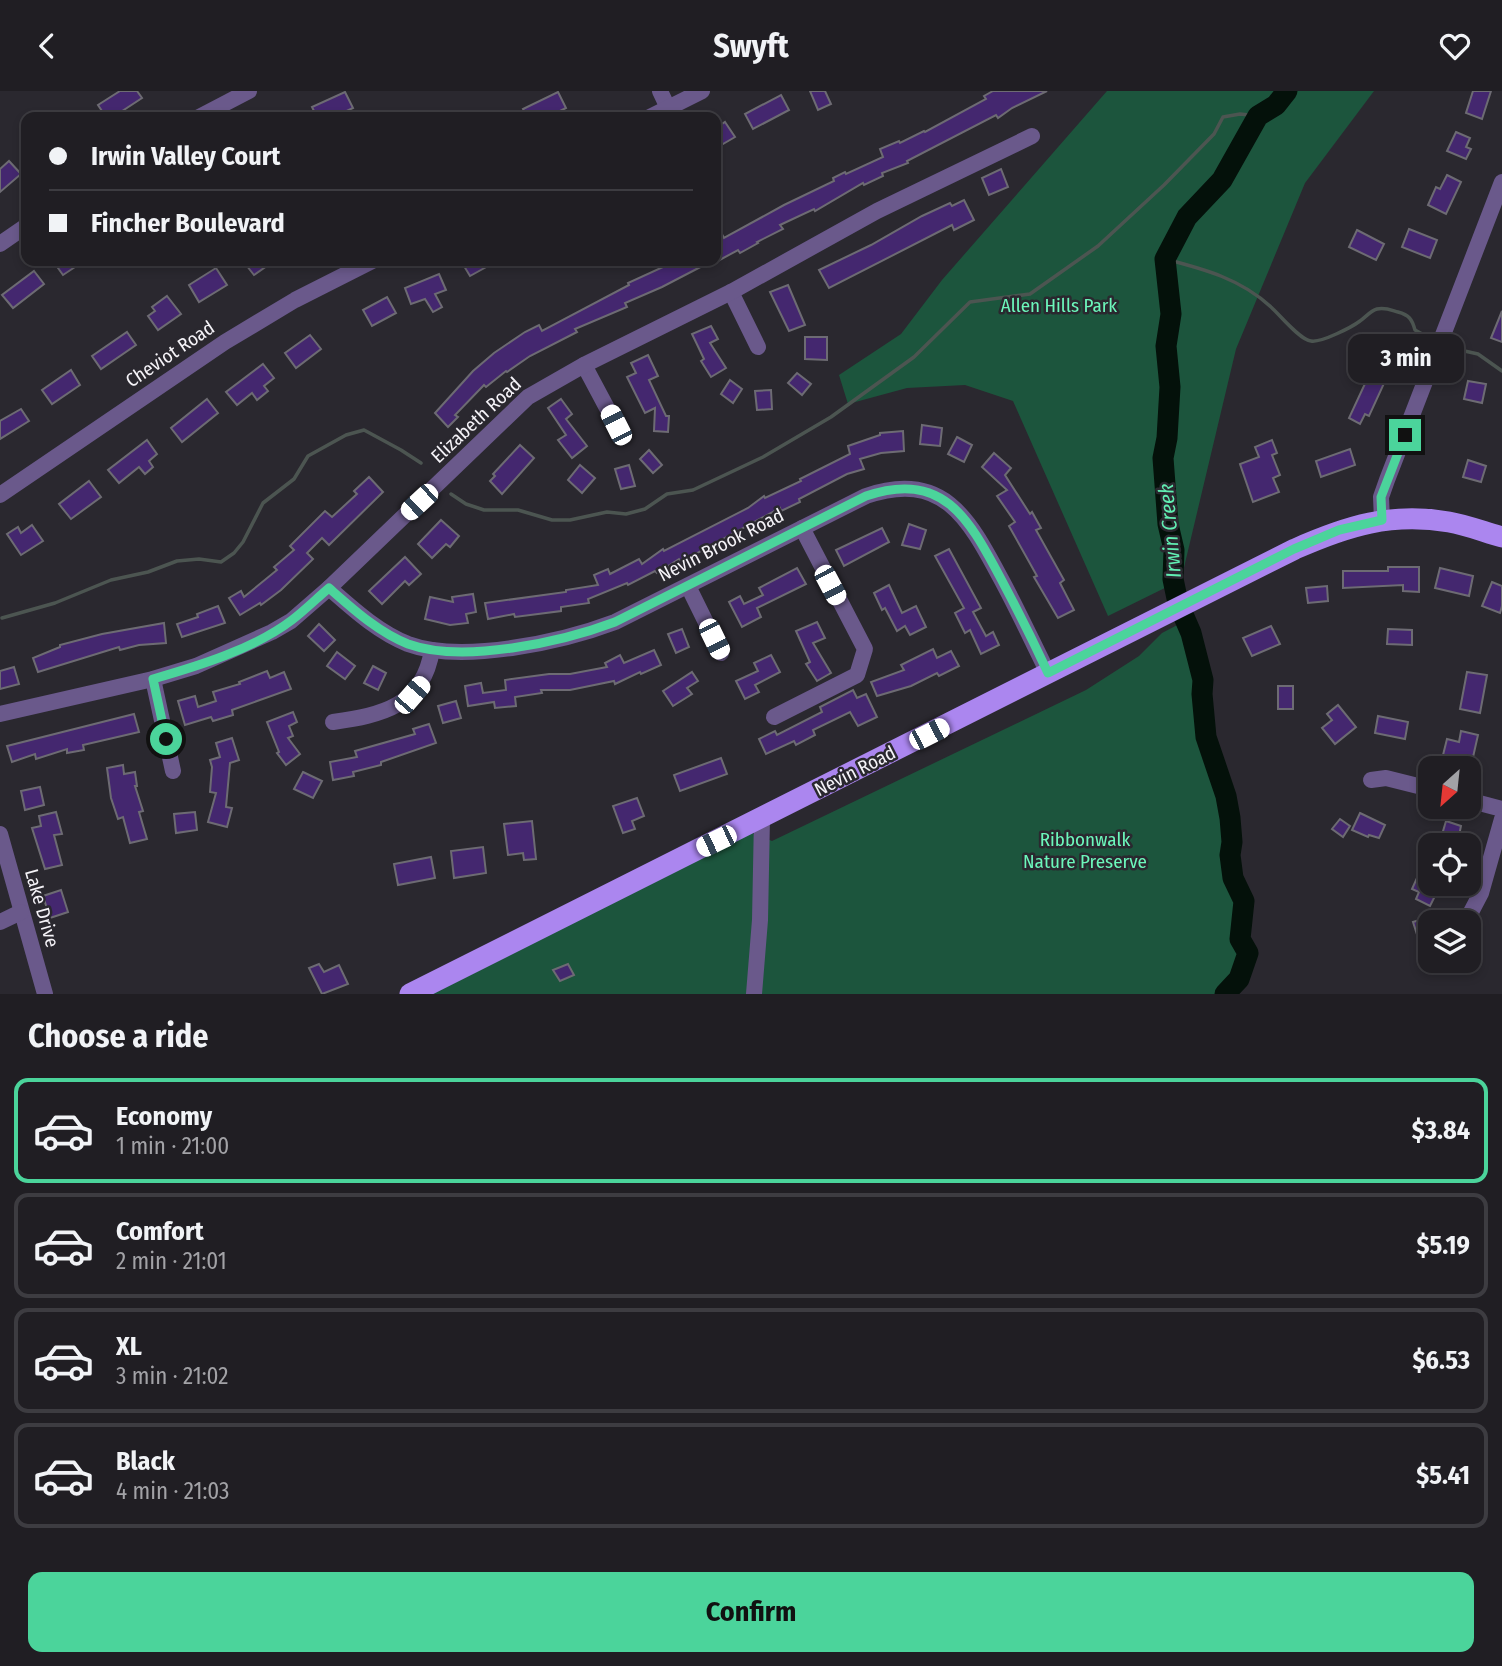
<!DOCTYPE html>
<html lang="en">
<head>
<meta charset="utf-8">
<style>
	:root { --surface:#201e23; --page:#28272b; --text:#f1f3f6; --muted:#a2a2a6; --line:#3d3c41; --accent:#4bd49b }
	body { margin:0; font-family:"Fira Sans Condensed",sans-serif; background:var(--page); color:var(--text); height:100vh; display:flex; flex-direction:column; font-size:26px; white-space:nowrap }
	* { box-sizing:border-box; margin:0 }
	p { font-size:23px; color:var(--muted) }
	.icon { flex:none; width:38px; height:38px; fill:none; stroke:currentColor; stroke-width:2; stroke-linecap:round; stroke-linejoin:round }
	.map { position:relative; height:903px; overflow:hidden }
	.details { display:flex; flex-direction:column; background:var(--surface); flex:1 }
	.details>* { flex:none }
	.guide { position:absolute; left:21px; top:21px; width:700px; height:154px; border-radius:14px; box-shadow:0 4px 10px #0003,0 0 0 2px var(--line); display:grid; align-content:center; height:154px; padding:0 28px; background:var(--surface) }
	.needle { width:46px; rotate:207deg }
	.fabs { position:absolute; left:1418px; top:665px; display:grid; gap:14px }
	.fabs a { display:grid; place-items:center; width:63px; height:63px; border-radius:14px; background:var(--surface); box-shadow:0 4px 10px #0003,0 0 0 2px var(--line); font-size:35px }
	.end { position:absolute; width:32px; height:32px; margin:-16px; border:9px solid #4bd49b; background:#111; box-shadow:0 0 0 4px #111 }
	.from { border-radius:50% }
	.bubble { position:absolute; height:49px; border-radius:14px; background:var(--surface); box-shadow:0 4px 10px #0003,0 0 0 2px var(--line); font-size:23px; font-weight:700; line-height:49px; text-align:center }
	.car { position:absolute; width:21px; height:42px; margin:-21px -10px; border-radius:9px; box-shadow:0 0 5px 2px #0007; background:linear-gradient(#fff 24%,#345 0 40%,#fff 0 76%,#345 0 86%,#fff 0) }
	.guide b { display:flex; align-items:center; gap:24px; height:66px; font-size:26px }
	.guide b+b { border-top:2px solid var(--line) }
	.guide i { width:18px; height:18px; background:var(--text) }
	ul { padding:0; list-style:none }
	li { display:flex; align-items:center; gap:21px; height:105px; margin:0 14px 10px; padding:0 14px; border:4px solid var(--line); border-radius:14px }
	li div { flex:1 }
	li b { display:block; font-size:26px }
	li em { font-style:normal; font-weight:700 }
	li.on { border-color:var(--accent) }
	li>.icon { width:63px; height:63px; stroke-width:1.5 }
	h2 { padding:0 28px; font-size:32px; line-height:84px }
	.primary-button { display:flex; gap:14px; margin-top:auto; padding:14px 28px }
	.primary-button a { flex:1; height:80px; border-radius:14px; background:var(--accent); color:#111; font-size:28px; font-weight:700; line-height:80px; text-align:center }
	header { display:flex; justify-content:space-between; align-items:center; height:91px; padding:0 28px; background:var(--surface); font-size:32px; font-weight:700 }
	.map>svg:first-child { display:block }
</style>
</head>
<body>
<header><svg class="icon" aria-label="back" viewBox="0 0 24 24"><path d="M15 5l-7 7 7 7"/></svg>Swyft<svg class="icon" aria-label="heart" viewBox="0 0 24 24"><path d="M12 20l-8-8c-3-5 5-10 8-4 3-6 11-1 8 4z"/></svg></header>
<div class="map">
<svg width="1502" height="903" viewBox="0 0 1502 903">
	<rect width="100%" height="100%" fill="#2a282f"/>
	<g fill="#1c553d">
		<path d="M1107,0h267l-69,92 -69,166 -55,231 -73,36 -95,-215 -48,-16 -58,3 -59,16 -9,-29 62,-41 41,-54z"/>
		<path d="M1185,530l18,59 -1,14 4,43 20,59 4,22 2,24 -2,13 3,23 11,23 -4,38 8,14 -9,26 -14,15h-799l326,-161 20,8 314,-151 53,-34 23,-23z"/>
	</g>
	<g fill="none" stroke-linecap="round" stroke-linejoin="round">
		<g stroke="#4c5551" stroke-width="3.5">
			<path d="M1165,168c39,10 76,20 106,48 9,8 29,33 40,34 10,2 41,-14 49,-20 6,-4 10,-10 17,-12 8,-2 14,1 21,3 11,3 14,7 17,18l16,9"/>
			<path d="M1451,257l27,6 24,17"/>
			<path d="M451,403l15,10 18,6h34l34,10h18l37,-8 19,2 19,-5 22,-15 26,-4 70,-33 68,-40 83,-60 56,-55 60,-8 68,-48 66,-61 50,-51 9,-17 17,-3 18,2"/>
			<path d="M2,527l53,-15 56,-23 37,-8 29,-11 22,-2 22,3 13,-9 9,-11 20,-39 31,-24 14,-23 38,-21 18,-5 37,20 20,13"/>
		</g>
		<path stroke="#04110a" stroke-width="21" d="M1225,903l14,-15 9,-26 -8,-14 4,-38 -11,-23 -3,-23 2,-13 -2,-24 -4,-22 -20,-59 -4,-43 1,-14 -12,-47 -13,-30 -5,-24 1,-29 -6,-26 -5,-66 4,-20 3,-51 -4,-41 5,-32 -6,-55 22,-42 35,-37 36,-64 18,-11 11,-14"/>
	</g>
	<g fill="#44276f" stroke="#6d6b73" stroke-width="2">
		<path d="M120,0h17l5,7 -29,19h-7l-8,-12z"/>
		<path d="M810,0h15l6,13 -13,6z"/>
		<path d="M993,0h54l-35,17 -14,10 -2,-3 -89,46 1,2 -26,10 1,3 -19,9 -1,-2 -48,28 -1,-2 -34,16 3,4 -26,13 1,1 -18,10 -2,-3 -22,12v-39l8,15 60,-33 50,-24 -1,-3 12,-6 1,2 37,-17 -3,-8 19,-8 1,2 24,-12 1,1 61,-33 -2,-3z"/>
		<path d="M1473,0h18l-9,28 -16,-6z"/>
		<path d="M345,1l8,16 -19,9h-17l-5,-10z"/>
		<path d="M558,1l8,16 -18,9h-21l-4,-8z"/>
		<path d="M781,4l8,15 -36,19 -8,-15z"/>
		<path d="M725,31l10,15 -19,11v-20z"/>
		<path d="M1456,41l14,6 -4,9 5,2 -5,10 -19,-8z"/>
		<path d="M9,70l12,13 -21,18v-23z"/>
		<path d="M1001,78l7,18 -19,8 -7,-17z"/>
		<path d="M1447,84l14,7 -15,32 -18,-9 8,-18 4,2z"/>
		<path d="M964,109l10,20 -20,10 -2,-5 -123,63 -10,-18 52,-25 51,-29 28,-13 2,3z"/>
		<path d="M1409,138l28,11 -7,18 -28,-11z"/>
		<path d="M1357,139l27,14 -8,16 -27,-13z"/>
		<path d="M53,170h31l-21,14z"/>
		<path d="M243,170h31l-20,14z"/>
		<path d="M461,170h36l-27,15z"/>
		<path d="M676,170h36l-50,26 -37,16 2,4 -52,22 2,3 -47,24 -23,16 -1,-1 -20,16 -2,-2 -29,30 3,2 -10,10 -13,-14 38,-42 21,-18 31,-21 14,-7 3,6 87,-46 -1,-2z"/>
		<path d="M216,177l11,17 -28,17 -10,-17z"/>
		<path d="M34,180l10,13 -31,24 -11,-13z"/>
		<path d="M439,183l7,16 -11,4 7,13 -9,5 -8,-13 -14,5 -6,-16z"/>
		<path d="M788,194l17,40 -16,6 -19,-39z"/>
		<path d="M167,205l14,18 -23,16 -10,-14 7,-5 -3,-4z"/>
		<path d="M387,206l9,16 -24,13 -9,-16z"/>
		<path d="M1502,220v31l-11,-4z"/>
		<path d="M711,235l7,13 -8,4 16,25 -15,9 -10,-16 3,-2 -12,-25z"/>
		<path d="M127,241l9,13 -35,24 -9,-13z"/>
		<path d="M310,244l11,14 -25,19 -11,-15z"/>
		<path d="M805,246h22v23l-22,-1z"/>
		<path d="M1383,254l15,8 -29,63 -4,-2 -5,10 -11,-6z"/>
		<path d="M648,264l10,21 -9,4 17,36h3l-1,16 -14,-1 1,-23 -10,5 -18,-36 9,-4 -5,-10z"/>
		<path d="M263,273l11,14 -10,8 4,5 -11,9 -5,-7 -15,12 -11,-13z"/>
		<path d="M71,279l9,15 -28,19 -10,-14z"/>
		<path d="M797,282l14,11 -9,11 -14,-12z"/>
		<path d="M730,289l12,9 -9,14 -12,-9z"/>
		<path d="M1468,290l18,3 -4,19 -18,-4z"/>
		<path d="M771,299l1,19 -15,1 -2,-19z"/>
		<path d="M207,308l11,14 -36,29 -11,-14z"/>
		<path d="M561,308l11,15 -6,5 21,27 -15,12 -14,-18 8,-5 -18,-27z"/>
		<path d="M21,318l8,12 -29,18v-18z"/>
		<path d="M922,334l20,3 -2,18 -20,-2z"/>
		<path d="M903,340l1,20 -23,2 -21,6 4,10 -17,5 -48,25 1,3 -19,9 -1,-3 -99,54 -2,-3 -22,14 -2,-2 -27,14 -1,-2 -39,16 1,4 -28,4v4l-46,6 -1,-3 -26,5 -3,-16 81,-11v-2l32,-5 -4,-10 14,-6 2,5 29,-15 3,5 21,-15 1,2 84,-43 16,-12 1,2 36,-17 -1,-2 50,-25 -2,-8 32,-11v-2z"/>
		<path d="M957,346l15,8 -8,17 -16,-8z"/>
		<path d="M147,349l10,14 -8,7 4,6 -8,7 -6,-7 -20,16 -11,-13z"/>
		<path d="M1272,349l5,13 -5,2 8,20 -7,3 6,14 -26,10 -13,-38 19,-7 -4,-10z"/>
		<path d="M520,354l14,13 -32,36 -12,-13 5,-5 -2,-2z"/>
		<path d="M1350,358l5,16 -34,12 -5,-16z"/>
		<path d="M649,359l13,15 -9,8 -13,-14z"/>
		<path d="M994,362l17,15 -6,7 25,39 2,-2 9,16 -5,2 28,50 -4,3 14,27 -16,8 -24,-41 3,-1 -28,-50 6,-4 -18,-26 10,-6 -25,-23z"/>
		<path d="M1468,369l18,6 -5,16 -18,-5z"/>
		<path d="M580,374l15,13 -13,15 -14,-13z"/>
		<path d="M629,374l6,21 -14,3 -6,-20z"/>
		<path d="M369,386l14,15 -54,53 -7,-7 -15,15 6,6 -32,31 -20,15 -1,-2 -20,12 -11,-17 12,-7 3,6 33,-27 -3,-3 20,-17 -4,-4 35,-35 7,6 25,-23 -3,-3z"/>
		<path d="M89,390l12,16 -30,22 -12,-15z"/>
		<path d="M441,429l18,16 -9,11 -4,-3 -14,14 -14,-14z"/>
		<path d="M909,433l17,6 -6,19 -18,-4z"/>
		<path d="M32,434l11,16 -22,14 -14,-21 11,-7 3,6z"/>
		<path d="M882,437l7,14 -45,24 -8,-16z"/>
		<path d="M949,458l32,59 -8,4 13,24 7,-4 6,13 -18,9 -11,-24 -5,3 -10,-20 9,-5 -29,-52z"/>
		<path d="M405,466l16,17 -12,11 -4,-4 -23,23 -13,-13z"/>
		<path d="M1388,476h31v25l-16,-1v-6l-60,3v-17h45z"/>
		<path d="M797,477l9,16 -49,24 4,9 -19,10 -13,-25 11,-6 4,8 19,-9 -4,-7z"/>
		<path d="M1440,477l33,8 -4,20 -34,-8z"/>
		<path d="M1492,491l10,4v20l-2,7 -18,-7z"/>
		<path d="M889,494l13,28 14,-7 10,21 -16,8 -5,-9 -8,5 -12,-23 -3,2 -8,-17z"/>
		<path d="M1327,495l1,15 -20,2 -2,-15z"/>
		<path d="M473,503l3,18 -10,2 2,9 -18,2 -25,-6 5,-22 23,5 -1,-5z"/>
		<path d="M218,515l7,17 -43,14 -5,-13 21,-7 -1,-3z"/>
		<path d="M817,531l8,16 -12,5 18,30 -14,8 -11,-17 4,-2 -14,-31z"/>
		<path d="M164,532l2,20 -27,2 -19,5 -1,-3 -81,25 -5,-14 27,-11v-2l42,-11z"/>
		<path d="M319,533l16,16 -11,11 -16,-15z"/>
		<path d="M1271,535l9,18 -28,12 -9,-18z"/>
		<path d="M682,538l7,18 -13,6 -8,-19z"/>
		<path d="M1388,538l24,1v15l-25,-1z"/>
		<path d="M933,558l4,9 14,-7 8,15 -20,10 -2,-3 -26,13 -34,10 -6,-14 33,-12 -3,-5z"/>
		<path d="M654,559l7,15 -20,9 -1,-2 -25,12 -1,-3 -44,9h-29l1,3 -27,4 1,9 -21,2 -1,-6 -26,4 -3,-20 16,-3 2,10 23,-3 -1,-10 44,-6h21l37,-7 -2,-4 15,-8 4,8z"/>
		<path d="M337,561l18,14 -10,13 -18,-13z"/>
		<path d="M771,564l9,17 -25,13 4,7 -14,7 -9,-18 22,-10 -4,-8z"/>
		<path d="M373,575l13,7 -8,17 -14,-7z"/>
		<path d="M14,576l5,17 -19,5v-18z"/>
		<path d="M267,580l3,7 14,-6 7,17 -59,21 1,5 -20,6 -2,-4 -26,8 -7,-24 17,-5 3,11 18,-6 -3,-9 27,-8 -1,-2z"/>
		<path d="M692,581l6,9 -11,7 5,6 -19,12 -10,-15z"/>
		<path d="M1467,581l20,3 -7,38 -20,-4z"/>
		<rect x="1278" y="595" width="15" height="23"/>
		<path d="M853,599l4,8 9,-4 11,23 -19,9 -8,-14 -37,18 2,5 -19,10 -2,-4 -28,13 -7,-15 16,-8 2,4 45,-23 -2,-5z"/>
		<path d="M456,610l5,17 -18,5 -5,-17z"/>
		<path d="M1338,614l18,22 -21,17 -13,-16 10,-8 -5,-6z"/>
		<path d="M293,621l4,10 -8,4 4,10 -5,2 12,16 -14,11 -9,-12 2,-1 -12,-30z"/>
		<path d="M134,623l5,18 -56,13 1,5 -17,3v-4l-31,10 -1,-5 -23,8 -5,-16z"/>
		<path d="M1378,625l30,6 -3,17 -30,-6z"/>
		<path d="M429,633l7,19 -55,19v3l-28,7 1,4 -21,4 -3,-18 27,-5 -2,-6 60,-17 -2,-5z"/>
		<path d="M1461,640l17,4 -7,31 -29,-7 5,-20 12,3z"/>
		<path d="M232,647l7,22 -9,3 -4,44 6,1 -5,19 -19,-5 8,-29 -6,-1 2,-25 -2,-7 10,-3 -4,-14z"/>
		<path d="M721,667l6,16 -47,17 -6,-16z"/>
		<path d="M123,674l1,9 11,-2 2,14h-2l8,25 -4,1 8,27 -17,4 -7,-26 -5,2 -7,-21 -4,-30z"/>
		<path d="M303,681l19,9 -9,17 -19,-9z"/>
		<path d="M40,696l4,18 -19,5 -4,-19z"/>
		<path d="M637,707l7,18 -12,5 3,8 -12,4 -10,-27z"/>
		<path d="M56,721l6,22 -8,1 8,30 -17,4 -13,-41 9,-2 -2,-10z"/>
		<path d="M195,721l2,18 -21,3 -2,-19z"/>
		<path d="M1360,722l25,12 -6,13 -10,-3 -1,2 -16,-7z"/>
		<path d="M1340,728l10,7 -7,11 -11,-8z"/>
		<path d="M532,730l4,38 -12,1 -1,-7 -15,2 -4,-31z"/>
		<path d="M1446,730l15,5 -4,19h-30l3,-10 11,3z"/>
		<path d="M483,756l3,26 -32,5 -3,-27z"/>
		<path d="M431,766l4,21 -37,7 -4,-21z"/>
		<path d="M1421,778l9,4v11h11l-11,22 -14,-7 3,-7 -7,-3z"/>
		<path d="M61,799l7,22 -18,6 -7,-22z"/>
		<path d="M1430,826v51l-2,1 -15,-47z"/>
		<path d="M319,873l5,8 15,-7 9,19 -26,10 -13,-26z"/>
		<path d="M568,873l6,11 -14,6 -7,-11z"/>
	</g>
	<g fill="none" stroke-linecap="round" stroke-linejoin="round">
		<g stroke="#6a598b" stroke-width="16">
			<path d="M660,0l8,17"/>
			<path d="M199,26l50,-26"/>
			<path d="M650,26l52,-26"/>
			<path d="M0,153l26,-18"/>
			<path d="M731,201l27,55"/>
			<path d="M584,274l32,60"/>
			<path d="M0,404l225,-153 70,-42 77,-39"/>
			<path d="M1382,429l-1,-23 6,-17 115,-298"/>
			<path d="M688,495l33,67"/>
			<path d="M329,497c24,21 49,44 79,56 54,20 154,-2 207,-22l251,-126c76,-26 102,21 134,81 17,31 32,64 48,96"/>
			<path d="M153,588l20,92"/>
			<path d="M0,623l153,-35 43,-13 76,-34 19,-11 38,-33 199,-191 56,-32 147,-73 146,-81 155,-75"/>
			<path d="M774,626l83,-42 8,-26 -63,-121"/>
			<path d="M333,631c49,-7 90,-16 99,-72"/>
			<path d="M1371,689l15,-2 44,11"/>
			<path d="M1468,709l34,9"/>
			<path d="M0,743l45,160"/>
			<path d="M1470,823l11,-21 21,-74"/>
			<path d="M0,831l21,-10"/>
			<path d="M754,903l6,-74 2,-102"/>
		</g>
		<path stroke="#ab86ef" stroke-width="21" d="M410,903l885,-445c52,-23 96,-37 154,-27 18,3 35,10 53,15"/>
	</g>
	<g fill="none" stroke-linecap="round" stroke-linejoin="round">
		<path stroke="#4bd49b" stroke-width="9" d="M166,648l-13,-60c45,-13 101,-30 139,-59 13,-10 25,-22 37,-32 24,21 49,44 79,56 55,20 154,-2 207,-22l251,-126c76,-26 102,21 134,81 17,32 33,64 48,96l246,-124 45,-19 43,-10 -1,-23 24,-62"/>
	</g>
	<g text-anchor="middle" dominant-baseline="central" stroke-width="5" stroke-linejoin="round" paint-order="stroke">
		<g font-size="19" fill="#6cf7bb" stroke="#2a282f">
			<text x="1059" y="214">Allen Hills Park</text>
			<text x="1085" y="748">Ribbonwalk<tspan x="1085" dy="22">Nature Preserve</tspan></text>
		</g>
		<g font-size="19" fill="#f5f3f8" stroke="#2a282f">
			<text transform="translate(170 263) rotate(-34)">Cheviot Road</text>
			<text transform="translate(476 329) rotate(-43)">Elizabeth Road</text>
			<text transform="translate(721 454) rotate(-27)">Nevin Brook Road</text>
			<text transform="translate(855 680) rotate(-27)">Nevin Road</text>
			<text transform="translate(42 817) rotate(74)">Lake Drive</text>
		</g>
		<g font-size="21" font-style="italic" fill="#61eeb2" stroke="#2a282f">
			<text transform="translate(1170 440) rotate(-95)">Irwin Creek</text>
		</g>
	</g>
</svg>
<div class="fabs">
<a><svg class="needle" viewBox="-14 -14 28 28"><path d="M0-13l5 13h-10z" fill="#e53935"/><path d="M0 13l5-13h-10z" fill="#a2a2a6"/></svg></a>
<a><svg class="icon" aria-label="locate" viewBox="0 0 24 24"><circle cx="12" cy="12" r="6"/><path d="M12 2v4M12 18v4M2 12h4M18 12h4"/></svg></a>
<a><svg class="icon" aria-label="layers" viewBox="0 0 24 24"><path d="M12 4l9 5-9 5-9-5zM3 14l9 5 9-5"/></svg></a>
</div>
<i class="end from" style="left:166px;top:648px"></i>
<i class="end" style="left:1405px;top:344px"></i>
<div class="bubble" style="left:1348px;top:243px;width:116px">3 min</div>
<i class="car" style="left:616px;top:334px;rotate:333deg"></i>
<i class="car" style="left:419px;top:411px;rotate:227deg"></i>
<i class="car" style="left:830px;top:494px;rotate:152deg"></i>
<i class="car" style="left:714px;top:548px;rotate:154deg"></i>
<i class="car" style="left:412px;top:604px;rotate:41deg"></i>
<i class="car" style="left:929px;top:643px;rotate:63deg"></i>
<i class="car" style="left:716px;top:750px;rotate:244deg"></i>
<div class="guide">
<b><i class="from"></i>Irwin Valley Court</b>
<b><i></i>Fincher Boulevard</b>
</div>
</div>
<section class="details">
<h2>Choose a ride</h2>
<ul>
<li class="on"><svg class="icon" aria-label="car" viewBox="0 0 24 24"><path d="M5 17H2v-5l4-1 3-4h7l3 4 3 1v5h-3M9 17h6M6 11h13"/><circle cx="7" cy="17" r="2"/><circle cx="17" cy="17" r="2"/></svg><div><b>Economy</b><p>1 min · 21:00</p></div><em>$3.84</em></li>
<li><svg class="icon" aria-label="car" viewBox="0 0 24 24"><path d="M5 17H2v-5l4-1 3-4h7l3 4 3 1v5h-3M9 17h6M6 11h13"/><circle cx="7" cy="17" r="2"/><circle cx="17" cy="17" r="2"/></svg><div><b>Comfort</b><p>2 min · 21:01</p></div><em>$5.19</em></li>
<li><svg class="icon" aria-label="car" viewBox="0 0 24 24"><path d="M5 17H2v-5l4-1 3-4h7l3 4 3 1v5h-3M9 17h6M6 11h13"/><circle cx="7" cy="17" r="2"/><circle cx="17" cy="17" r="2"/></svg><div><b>XL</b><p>3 min · 21:02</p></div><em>$6.53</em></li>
<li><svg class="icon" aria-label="car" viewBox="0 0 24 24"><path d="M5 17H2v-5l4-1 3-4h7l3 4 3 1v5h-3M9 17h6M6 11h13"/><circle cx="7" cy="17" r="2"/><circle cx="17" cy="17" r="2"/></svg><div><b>Black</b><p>4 min · 21:03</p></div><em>$5.41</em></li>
</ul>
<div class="primary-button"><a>Confirm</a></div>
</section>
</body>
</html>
